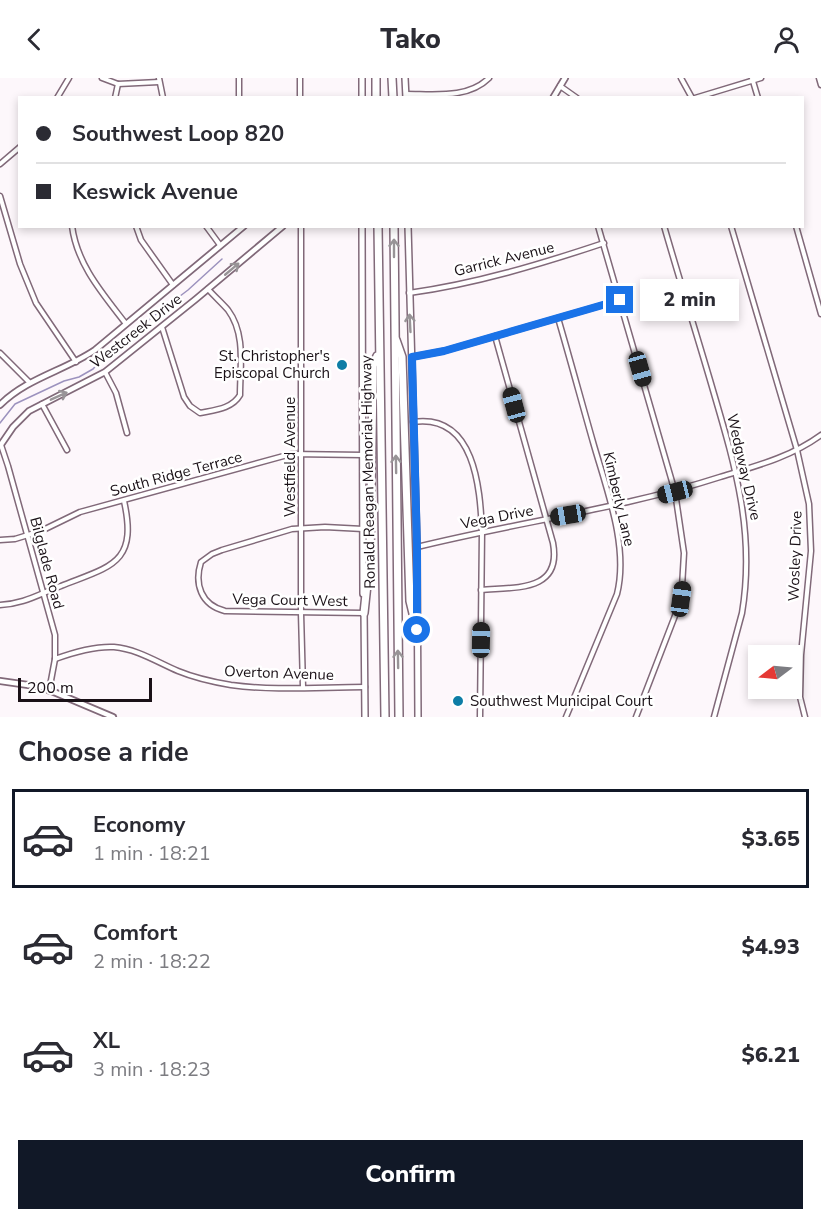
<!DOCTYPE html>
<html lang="en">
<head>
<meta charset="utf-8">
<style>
	:root { --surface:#fff; --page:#f7f7f7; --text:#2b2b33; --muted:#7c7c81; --line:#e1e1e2; --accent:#111827 }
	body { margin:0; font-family:"Nunito Sans",sans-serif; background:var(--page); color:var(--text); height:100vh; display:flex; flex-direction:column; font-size:22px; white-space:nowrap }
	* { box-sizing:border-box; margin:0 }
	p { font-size:20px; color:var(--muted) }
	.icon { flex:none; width:33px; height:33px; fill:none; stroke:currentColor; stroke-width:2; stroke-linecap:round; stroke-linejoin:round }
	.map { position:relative; height:639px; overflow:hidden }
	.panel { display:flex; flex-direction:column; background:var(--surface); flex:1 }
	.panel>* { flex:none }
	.hud { position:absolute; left:18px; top:18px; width:786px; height:132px; border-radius:0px; box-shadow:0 3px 9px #0003; display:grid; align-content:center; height:132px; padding:0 18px; background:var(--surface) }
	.needle { width:39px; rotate:254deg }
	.controls { position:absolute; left:748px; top:567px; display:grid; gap:12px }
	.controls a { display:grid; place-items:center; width:54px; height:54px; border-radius:0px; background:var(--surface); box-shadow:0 3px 9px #0003; font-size:30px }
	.scale { position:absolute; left:18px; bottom:15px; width:134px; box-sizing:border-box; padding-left:6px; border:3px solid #1a1117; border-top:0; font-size:16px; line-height:21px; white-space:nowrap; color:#1a1117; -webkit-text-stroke:4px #fff; paint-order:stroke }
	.end { position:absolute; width:27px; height:27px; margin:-14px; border:8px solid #1a73e8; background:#fff; box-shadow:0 0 0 3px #fff }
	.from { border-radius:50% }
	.bubble { position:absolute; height:42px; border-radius:0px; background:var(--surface); box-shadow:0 3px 9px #0003; font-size:20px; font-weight:800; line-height:42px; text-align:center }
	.car { position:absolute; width:18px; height:36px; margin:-18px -9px; border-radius:8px; box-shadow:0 0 4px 2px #0007; background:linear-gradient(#222 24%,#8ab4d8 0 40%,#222 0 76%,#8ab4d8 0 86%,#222 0) }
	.hud b { display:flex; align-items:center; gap:21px; height:57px; font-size:22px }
	.hud b+b { border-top:2px solid var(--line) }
	.hud i { width:15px; height:15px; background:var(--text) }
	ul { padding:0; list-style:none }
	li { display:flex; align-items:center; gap:18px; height:99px; margin:0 12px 9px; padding:0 6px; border:3px solid transparent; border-radius:0px }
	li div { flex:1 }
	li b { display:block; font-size:22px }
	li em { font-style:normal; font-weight:800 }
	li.active { border-color:var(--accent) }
	li>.icon { width:54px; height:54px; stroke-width:1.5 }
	h2 { padding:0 18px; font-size:27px; line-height:72px }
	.primary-button { display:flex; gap:12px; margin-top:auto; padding:12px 18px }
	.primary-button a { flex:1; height:69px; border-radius:0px; background:var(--accent); color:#fff; font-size:24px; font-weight:800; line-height:69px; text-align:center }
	header { display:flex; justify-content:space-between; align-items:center; height:78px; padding:0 18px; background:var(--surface); font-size:27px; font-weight:800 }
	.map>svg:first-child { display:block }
</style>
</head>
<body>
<header><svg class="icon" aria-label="back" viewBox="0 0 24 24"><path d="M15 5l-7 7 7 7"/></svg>Tako<svg class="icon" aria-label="person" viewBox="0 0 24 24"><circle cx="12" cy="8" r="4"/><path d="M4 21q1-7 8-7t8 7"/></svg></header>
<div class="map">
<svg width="821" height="639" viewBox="0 0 821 639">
	<rect width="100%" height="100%" fill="#fdf7fb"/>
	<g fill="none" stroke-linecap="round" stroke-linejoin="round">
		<path stroke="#9c92be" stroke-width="1.5" d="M0,345l15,-19 49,-23 15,-4 14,-8 19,-21 76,-58 34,-31"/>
		<g stroke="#816979" stroke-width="7">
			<g id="minor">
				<path d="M102,0l16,6 41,-2"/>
				<path d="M159,0l4,20"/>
				<path d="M239,0v20"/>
				<path d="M300,0v20"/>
				<path d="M681,0l11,20"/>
				<path d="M752,0l6,20"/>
				<path d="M819,0l2,7"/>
				<path d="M560,8l17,12"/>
				<path d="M406,16c28,0 62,5 83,-16"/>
				<path d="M57,20l12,-20"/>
				<path d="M115,20l3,-14"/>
				<path d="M695,20l66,-20"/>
				<path d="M0,86l20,-17"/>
				<path d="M0,118l20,68 16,39 40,59"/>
				<path d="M72,148c5,39 31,68 54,98"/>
				<path d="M136,148l5,14 32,45"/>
				<path d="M206,148l14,19"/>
				<path d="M301,148v387l2,74"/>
				<path d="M598,148l77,266 9,61 -2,34 -4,21 -42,109"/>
				<path d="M664,148c15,52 31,103 46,154 23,79 46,149 32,233l-28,104"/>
				<path d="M731,148l66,224 12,54 2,47 -10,104 -1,42 5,20"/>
				<path d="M796,148l25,88"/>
				<path d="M409,215c66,-9 132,-29 195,-50"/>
				<path d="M558,240c12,41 23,82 35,124 13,46 36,104 24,152l-51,123"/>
				<path d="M162,249l22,70 6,9 10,7c14,-3 32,-4 40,-18 0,-28 6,-61 -12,-85 -6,-7 -14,-14 -20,-21"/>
				<path d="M0,275l29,29"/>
				<path d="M412,279l32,-6 176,-51"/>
				<path d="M105,294l11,21 11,40"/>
				<path d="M42,326l25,46"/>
				<path d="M413,344c62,-9 67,66 69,109l-2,186"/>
				<path d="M1,367l7,21 47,169v24l-6,32"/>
				<path d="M363,451l-38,-2 -33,2 -70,21 -10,4 -11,8c-7,22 0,43 24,49l139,2"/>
				<path d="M0,462l15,-1 26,-8 39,-19 211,-58 72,1"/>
				<path d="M417,469c101,-25 204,-38 303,-70 36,-11 71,-20 101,-42"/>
				<path d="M481,512c35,-3 81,2 72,-47l-58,-207"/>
				<path d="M0,527c24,-1 39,-11 61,-19 50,-20 77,-22 63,-85"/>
				<path d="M55,581c19,-7 39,-13 59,-12 23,2 43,15 64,24 17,7 35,11 53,14 44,6 90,2 134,2"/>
			</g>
		</g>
		<g stroke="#816979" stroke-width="8">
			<g id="tertiary">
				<path d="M553,20l12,-20"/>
				<path d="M0,327c27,-27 64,-34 95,-55l149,-124"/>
				<path d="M0,368l13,-19 16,-16 76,-39 91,-73 87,-73"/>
				<path d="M0,603l42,6 71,30"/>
			</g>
		</g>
		<g stroke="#816979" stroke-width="8">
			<g id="secondary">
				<path d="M362,0v20"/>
				<path d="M405,0l1,20"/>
				<path d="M362,148l1,368"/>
				<path d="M408,148l9,321 1,170"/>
				<path d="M364,531l1,108"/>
			</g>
		</g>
		<g stroke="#816979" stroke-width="10">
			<g id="motorway">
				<path d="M376,0v20"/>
				<path d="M392,0l1,20"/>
				<path d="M378,148l7,491"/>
				<path d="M394,148l5,491"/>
				<path d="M396,262l6,17 8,244 7,29"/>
				<path d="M364,535l6,-57 3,-174v-16l4,-10"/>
			</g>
		</g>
		<use href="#minor" stroke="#fff" stroke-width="4"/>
		<use href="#tertiary" stroke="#fff" stroke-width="4.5"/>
		<use href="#secondary" stroke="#fff" stroke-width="5"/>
		<use href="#motorway" stroke="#fff" stroke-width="7"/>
	</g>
	<defs><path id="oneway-shaft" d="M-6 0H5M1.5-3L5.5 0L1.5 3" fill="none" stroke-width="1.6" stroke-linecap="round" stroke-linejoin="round" transform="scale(1.5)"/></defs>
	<g stroke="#989497">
		<use href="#oneway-shaft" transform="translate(394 170) rotate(-90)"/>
		<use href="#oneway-shaft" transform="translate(232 191) rotate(-40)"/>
		<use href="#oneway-shaft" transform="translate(410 245) rotate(-93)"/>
		<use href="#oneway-shaft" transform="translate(59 318) rotate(-24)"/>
		<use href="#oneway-shaft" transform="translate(396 386) rotate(-91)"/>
		<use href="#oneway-shaft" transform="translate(398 581) rotate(-91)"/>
	</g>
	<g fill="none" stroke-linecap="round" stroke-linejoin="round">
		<path stroke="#1a73e8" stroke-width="8" d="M417,552v-83l-5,-190 32,-6 176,-51"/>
	</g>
	<g fill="#0e7da6" stroke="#fff" stroke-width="2">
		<circle cx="342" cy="287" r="6"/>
		<circle cx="458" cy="623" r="6"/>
	</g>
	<g text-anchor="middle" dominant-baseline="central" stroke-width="5" stroke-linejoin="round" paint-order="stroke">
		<g font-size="15" fill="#1a1117" stroke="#fff">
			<text transform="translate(504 181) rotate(-14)">Garrick Avenue</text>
			<text transform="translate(136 253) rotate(-38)">Westcreek Drive</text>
			<text transform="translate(290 379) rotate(-90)">Westfield Avenue</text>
			<text transform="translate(744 389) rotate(77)">Wedgway Drive</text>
			<text transform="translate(368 394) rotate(-91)">Ronald Reagan Memorial Highway</text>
			<text transform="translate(176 396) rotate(-15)">South Ridge Terrace</text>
			<text transform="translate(619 421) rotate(77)">Kimberly Lane</text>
			<text transform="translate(497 439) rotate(-11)">Vega Drive</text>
			<text transform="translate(795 478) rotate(-88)">Wosley Drive</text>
			<text transform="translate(47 485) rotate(75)">Bilglade Road</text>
			<text transform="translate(290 522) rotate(1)">Vega Court West</text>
			<text transform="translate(279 595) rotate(2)">Overton Avenue</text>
		</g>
		<g font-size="15" fill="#1a1117" stroke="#fff" text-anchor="end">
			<text x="330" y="278">St. Christopher's<tspan x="330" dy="17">Episcopal Church</tspan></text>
			<text x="470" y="623" text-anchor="start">Southwest Municipal Court</text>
		</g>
	</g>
</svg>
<div class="controls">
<a><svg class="needle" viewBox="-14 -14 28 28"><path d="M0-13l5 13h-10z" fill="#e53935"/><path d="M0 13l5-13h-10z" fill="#7c7c81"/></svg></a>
</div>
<div class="scale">200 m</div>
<i class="end from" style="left:417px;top:552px"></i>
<i class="end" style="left:620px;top:222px"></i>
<div class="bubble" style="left:640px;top:201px;width:99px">2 min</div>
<i class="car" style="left:640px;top:291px;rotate:164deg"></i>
<i class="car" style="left:514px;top:327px;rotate:345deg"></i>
<i class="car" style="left:675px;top:414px;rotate:256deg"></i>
<i class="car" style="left:568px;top:437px;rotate:260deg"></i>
<i class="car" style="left:681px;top:521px;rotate:8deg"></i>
<i class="car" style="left:481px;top:562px;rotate:1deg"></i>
<div class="hud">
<b><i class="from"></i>Southwest Loop 820</b>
<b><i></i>Keswick Avenue</b>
</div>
</div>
<section class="panel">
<h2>Choose a ride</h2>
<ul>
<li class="active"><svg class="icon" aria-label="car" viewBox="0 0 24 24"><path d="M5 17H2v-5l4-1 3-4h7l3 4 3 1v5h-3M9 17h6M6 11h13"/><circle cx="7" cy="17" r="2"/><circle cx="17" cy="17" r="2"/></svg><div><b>Economy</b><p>1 min · 18:21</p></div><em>$3.65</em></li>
<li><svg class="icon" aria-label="car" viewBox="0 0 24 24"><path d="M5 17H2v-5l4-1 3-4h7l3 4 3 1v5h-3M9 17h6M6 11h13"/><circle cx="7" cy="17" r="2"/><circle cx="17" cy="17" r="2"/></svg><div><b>Comfort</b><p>2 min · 18:22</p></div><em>$4.93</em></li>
<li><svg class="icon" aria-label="car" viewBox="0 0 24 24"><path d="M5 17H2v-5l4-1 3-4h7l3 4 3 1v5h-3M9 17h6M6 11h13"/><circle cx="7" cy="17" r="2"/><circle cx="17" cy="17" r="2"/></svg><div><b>XL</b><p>3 min · 18:23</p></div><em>$6.21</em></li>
</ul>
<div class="primary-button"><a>Confirm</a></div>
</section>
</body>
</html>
